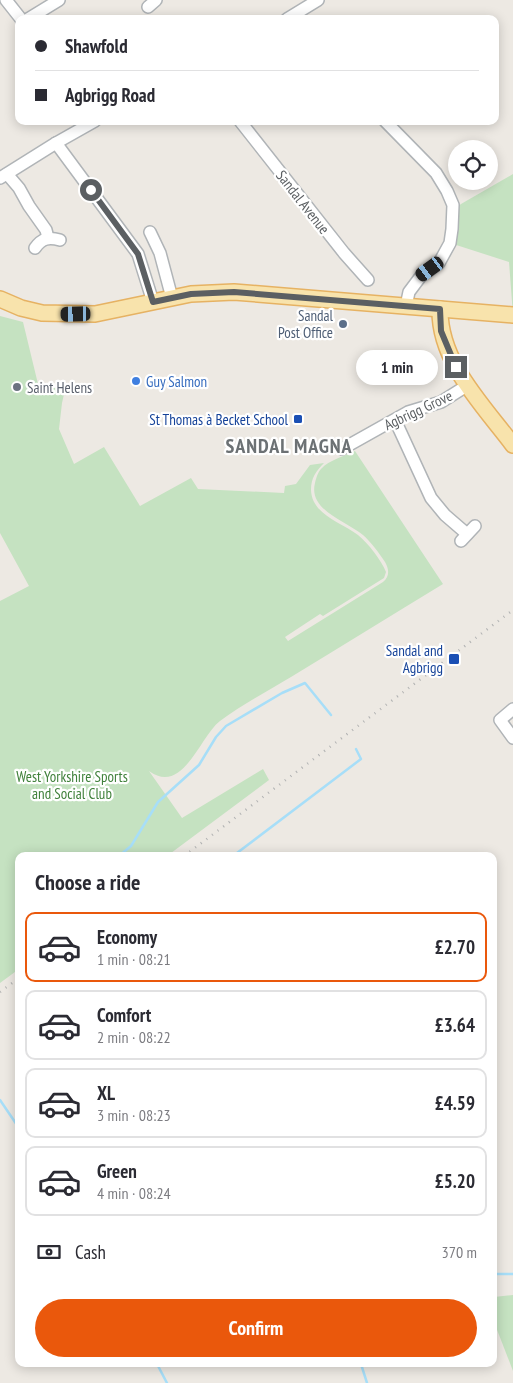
<!DOCTYPE html>
<html lang="en">
<head>
<meta charset="utf-8">
<style>
	:root { --surface:#fff; --page:#f7f7f7; --text:#2b2b33; --muted:#7c7c81; --line:#e1e1e2; --accent:#ea580c }
	body { margin:0; font-family:"PT Sans Narrow",sans-serif; background:var(--page); color:var(--text); height:100vh; display:flex; flex-direction:column; font-size:19px; white-space:nowrap }
	* { box-sizing:border-box; margin:0 }
	p { font-size:16px; color:var(--muted) }
	.icon { flex:none; width:28px; height:28px; fill:none; stroke:currentColor; stroke-width:2; stroke-linecap:round; stroke-linejoin:round }
	.map { position:relative; flex:1; overflow:hidden }
	.drawer { position:absolute; left:15px; top:852px; width:482px; height:515px; display:flex; flex-direction:column; background:var(--surface); border-radius:10px; box-shadow:0 2px 12px #0003 }
	.drawer>* { flex:none }
	.guide { position:absolute; left:15px; top:15px; width:484px; height:110px; border-radius:10px; box-shadow:0 2px 12px #0003; display:grid; align-content:center; height:110px; padding:0 20px; background:var(--surface) }
	.tools { position:absolute; left:448px; top:140px; display:grid; gap:10px }
	.tools a { display:grid; place-items:center; width:50px; height:50px; border-radius:50%; background:var(--surface); box-shadow:0 2px 12px #0003; font-size:25px }
	.end { position:absolute; width:22px; height:22px; margin:-11px; border:6px solid #5b5f62; background:#fff; box-shadow:0 0 0 2px #fff }
	.from { border-radius:50% }
	.bubble { position:absolute; height:35px; border-radius:18px; background:var(--surface); box-shadow:0 2px 12px #0003; font-size:16px; font-weight:700; line-height:35px; text-align:center }
	.car { position:absolute; width:15px; height:30px; margin:-15px -8px; border-radius:6px; box-shadow:0 0 4px 1px #0007; background:linear-gradient(#222 24%,#8ab4d8 0 40%,#222 0 76%,#8ab4d8 0 86%,#222 0) }
	.guide b { display:flex; align-items:center; gap:18px; height:48px; font-size:19px }
	.guide b+b { border-top:1px solid var(--line) }
	.guide i { width:12px; height:12px; background:var(--text) }
	ul { padding:0; list-style:none }
	li { display:flex; align-items:center; gap:15px; height:70px; margin:0 10px 8px; padding:0 10px; border:2px solid var(--line); border-radius:10px }
	li div { flex:1 }
	li b { display:block; font-size:19px }
	li em { font-style:normal; font-weight:700 }
	li.selected { border-color:var(--accent) }
	li>.icon { width:45px; height:45px; stroke-width:1.5 }
	h2 { padding:0 20px; font-size:22px; line-height:60px }
	.pay { display:flex; align-items:center; gap:12px; height:55px; padding:0 20px; font-size:19px }
	.pay p { margin-inline-start:auto }
	.action { display:flex; gap:10px; margin-top:auto; padding:10px 20px }
	.action a { flex:1; height:58px; border-radius:30px; background:var(--accent); color:#fff; font-size:20px; font-weight:700; line-height:58px; text-align:center }
	.map>svg:first-child { display:block }
</style>
</head>
<body>
<div class="map">
<svg width="513" height="1383" viewBox="0 0 513 1383">
	<rect width="100%" height="100%" fill="#ede9e3"/>
	<g fill="#c5e2c1">
		<path d="M513,174v141l-4,-53 -59,-19 4,-33 7,-6z"/>
		<path d="M0,316l23,6 15,62 27,6 -3,13 -3,26 15,35 30,-17 36,59 51,-28 7,11 86,4 1,-7 11,-2 14,-19 14,-2c-8,8 -13,15 -13,27 1,25 30,32 47,45 11,9 23,25 28,37l-2,6 -61,38 -3,-2 -35,23 3,4 95,-59c7,-6 6,-13 2,-20 -6,-9 -14,-20 -22,-27 -17,-14 -55,-25 -48,-52 1,-5 3,-11 6,-14 8,-9 24,-13 34,-18l88,133c-51,31 -101,62 -152,93 -23,14 -50,28 -71,44 -20,15 -37,75 -71,50l33,47 81,-49 6,11 -102,76h-148v113l-19,14v-382l29,-15 -29,-53z"/>
		<path d="M513,1295v76l-19,-49v-25z"/>
	</g>
	<g fill="none" stroke-linecap="round" stroke-linejoin="round">
		<g stroke="#a7def8" stroke-width="2.5">
			<path d="M119,856l12,-10 27,-44 41,-37 17,-28 10,-11 56,-33 23,-10 26,32"/>
			<path d="M233,856l128,-97 -5,-10"/>
			<path d="M0,1100l19,28"/>
			<path d="M494,1274h19"/>
			<path d="M157,1364l10,19"/>
			<path d="M361,1364l6,19"/>
		</g>
		<g stroke="#b0b4b7" stroke-width="14">
			<g id="minor">
				<path d="M6,0l15,19"/>
				<path d="M148,7l8,-7"/>
				<path d="M28,19l31,-19"/>
				<path d="M287,19l31,-19"/>
				<path d="M240,121l104,132 24,27"/>
				<path d="M385,121l51,52 11,18 6,14 -1,24 -2,14 -11,20 -18,13 -12,16 -3,14"/>
				<path d="M56,143l82,111 15,48"/>
				<path d="M7,174l12,14 10,18 17,24 2,8"/>
				<path d="M0,178l56,-35 39,-22"/>
				<path d="M150,232l10,21 12,45"/>
				<path d="M35,248c7,-10 14,-11 25,-8"/>
				<path d="M395,420l36,78 14,17 22,19"/>
				<path d="M342,449l66,-37 33,-10 27,-17"/>
				<path d="M461,541l14,-15"/>
				<path d="M513,709l-13,11 13,18"/>
			</g>
		</g>
		<g stroke="#e6b263" stroke-width="18">
			<g id="major">
				<path d="M0,299l21,9 21,5 53,1 96,-20 43,-2 279,23"/>
				<path d="M440,309c-1,53 43,96 73,136"/>
			</g>
		</g>
		<use href="#minor" stroke="#fff" stroke-width="11"/>
		<use href="#major" stroke="#f8e3ac" stroke-width="15"/>
		<g stroke="#b1b2b2" stroke-width="2.5" stroke-dasharray="1 6" stroke-linecap="butt">
			<path d="M184,856l329,-246"/>
			<path d="M0,992l19,-14"/>
		</g>
	</g>
	<g fill="none" stroke-linecap="round" stroke-linejoin="round">
		<path stroke="#5b5f62" stroke-width="6" d="M91,190l47,64 15,48 38,-8 43,-2 206,17 1,22 15,36"/>
	</g>
	<circle fill="#5c6f8a" stroke="#fff" stroke-width="2" cx="343" cy="324" r="5"/>
	<circle fill="#3f7fe0" stroke="#fff" stroke-width="2" cx="136" cy="381" r="5"/>
	<circle fill="#6b7280" stroke="#fff" stroke-width="2" cx="17" cy="387" r="5"/>
	<g fill="#1a4fb4" stroke="#fff" stroke-width="2">
		<rect x="293" y="414" width="10" height="10" rx="2.5"/>
		<rect x="448" y="653" width="12" height="12" rx="2.5"/>
	</g>
	<g text-anchor="middle" dominant-baseline="central" stroke-width="4.5" stroke-linejoin="round" paint-order="stroke">
		<g font-size="15" fill="#5b5f62" stroke="#fff">
			<text transform="translate(303 202) rotate(52)">Sandal Avenue</text>
			<text transform="translate(418 410) rotate(-25)">Agbrigg Grove</text>
		</g>
		<g font-size="15" fill="#4e5e75" stroke="#fff" text-anchor="end">
			<text x="333" y="315">Sandal<tspan x="333" dy="17">Post Office</tspan></text>
		</g>
		<g font-size="15" fill="#366cbe" stroke="#fff" text-anchor="start">
			<text x="146" y="381">Guy Salmon</text>
		</g>
		<g font-size="15" fill="#5b616d" stroke="#fff" text-anchor="start">
			<text x="27" y="387">Saint Helens</text>
		</g>
		<g font-size="15" fill="#164399" stroke="#fff" text-anchor="end">
			<text x="288" y="419">St Thomas à Becket School</text>
			<text x="443" y="650">Sandal and<tspan x="443" dy="17">Agbrigg</tspan></text>
		</g>
		<g font-size="15" fill="#40813b" stroke="#fff">
			<text x="72" y="776">West Yorkshire Sports<tspan x="72" dy="17">and Social Club</tspan></text>
		</g>
		<g font-size="20" font-weight="bold" letter-spacing="1" fill="#6c7174" stroke="#fff">
			<text x="289" y="446">SANDAL MAGNA</text>
		</g>
	</g>
</svg>
<div class="tools">
<a><svg class="icon" aria-label="locate" viewBox="0 0 24 24"><circle cx="12" cy="12" r="6"/><path d="M12 2v4M12 18v4M2 12h4M18 12h4"/></svg></a>
</div>
<i class="end from" style="left:91px;top:190px"></i>
<i class="end" style="left:456px;top:367px"></i>
<div class="bubble" style="left:356px;top:350px;width:82px">1 min</div>
<i class="car" style="left:430px;top:269px;rotate:234deg"></i>
<i class="car" style="left:76px;top:314px;rotate:269deg"></i>
<div class="guide">
<b><i class="from"></i>Shawfold</b>
<b><i></i>Agbrigg Road</b>
</div>
<section class="drawer">
<h2>Choose a ride</h2>
<ul>
<li class="selected"><svg class="icon" aria-label="car" viewBox="0 0 24 24"><path d="M5 17H2v-5l4-1 3-4h7l3 4 3 1v5h-3M9 17h6M6 11h13"/><circle cx="7" cy="17" r="2"/><circle cx="17" cy="17" r="2"/></svg><div><b>Economy</b><p>1 min · 08:21</p></div><em>£2.70</em></li>
<li><svg class="icon" aria-label="car" viewBox="0 0 24 24"><path d="M5 17H2v-5l4-1 3-4h7l3 4 3 1v5h-3M9 17h6M6 11h13"/><circle cx="7" cy="17" r="2"/><circle cx="17" cy="17" r="2"/></svg><div><b>Comfort</b><p>2 min · 08:22</p></div><em>£3.64</em></li>
<li><svg class="icon" aria-label="car" viewBox="0 0 24 24"><path d="M5 17H2v-5l4-1 3-4h7l3 4 3 1v5h-3M9 17h6M6 11h13"/><circle cx="7" cy="17" r="2"/><circle cx="17" cy="17" r="2"/></svg><div><b>XL</b><p>3 min · 08:23</p></div><em>£4.59</em></li>
<li><svg class="icon" aria-label="car" viewBox="0 0 24 24"><path d="M5 17H2v-5l4-1 3-4h7l3 4 3 1v5h-3M9 17h6M6 11h13"/><circle cx="7" cy="17" r="2"/><circle cx="17" cy="17" r="2"/></svg><div><b>Green</b><p>4 min · 08:24</p></div><em>£5.20</em></li>
</ul>
<div class="pay"><svg class="icon" aria-label="cash" viewBox="0 0 24 24"><path d="M3 7h18v10H3z"/><circle cx="12" cy="12" r="2"/></svg>Cash<p>370 m</p></div>
<div class="action"><a>Confirm</a></div>
</section>
</div>
</body>
</html>
